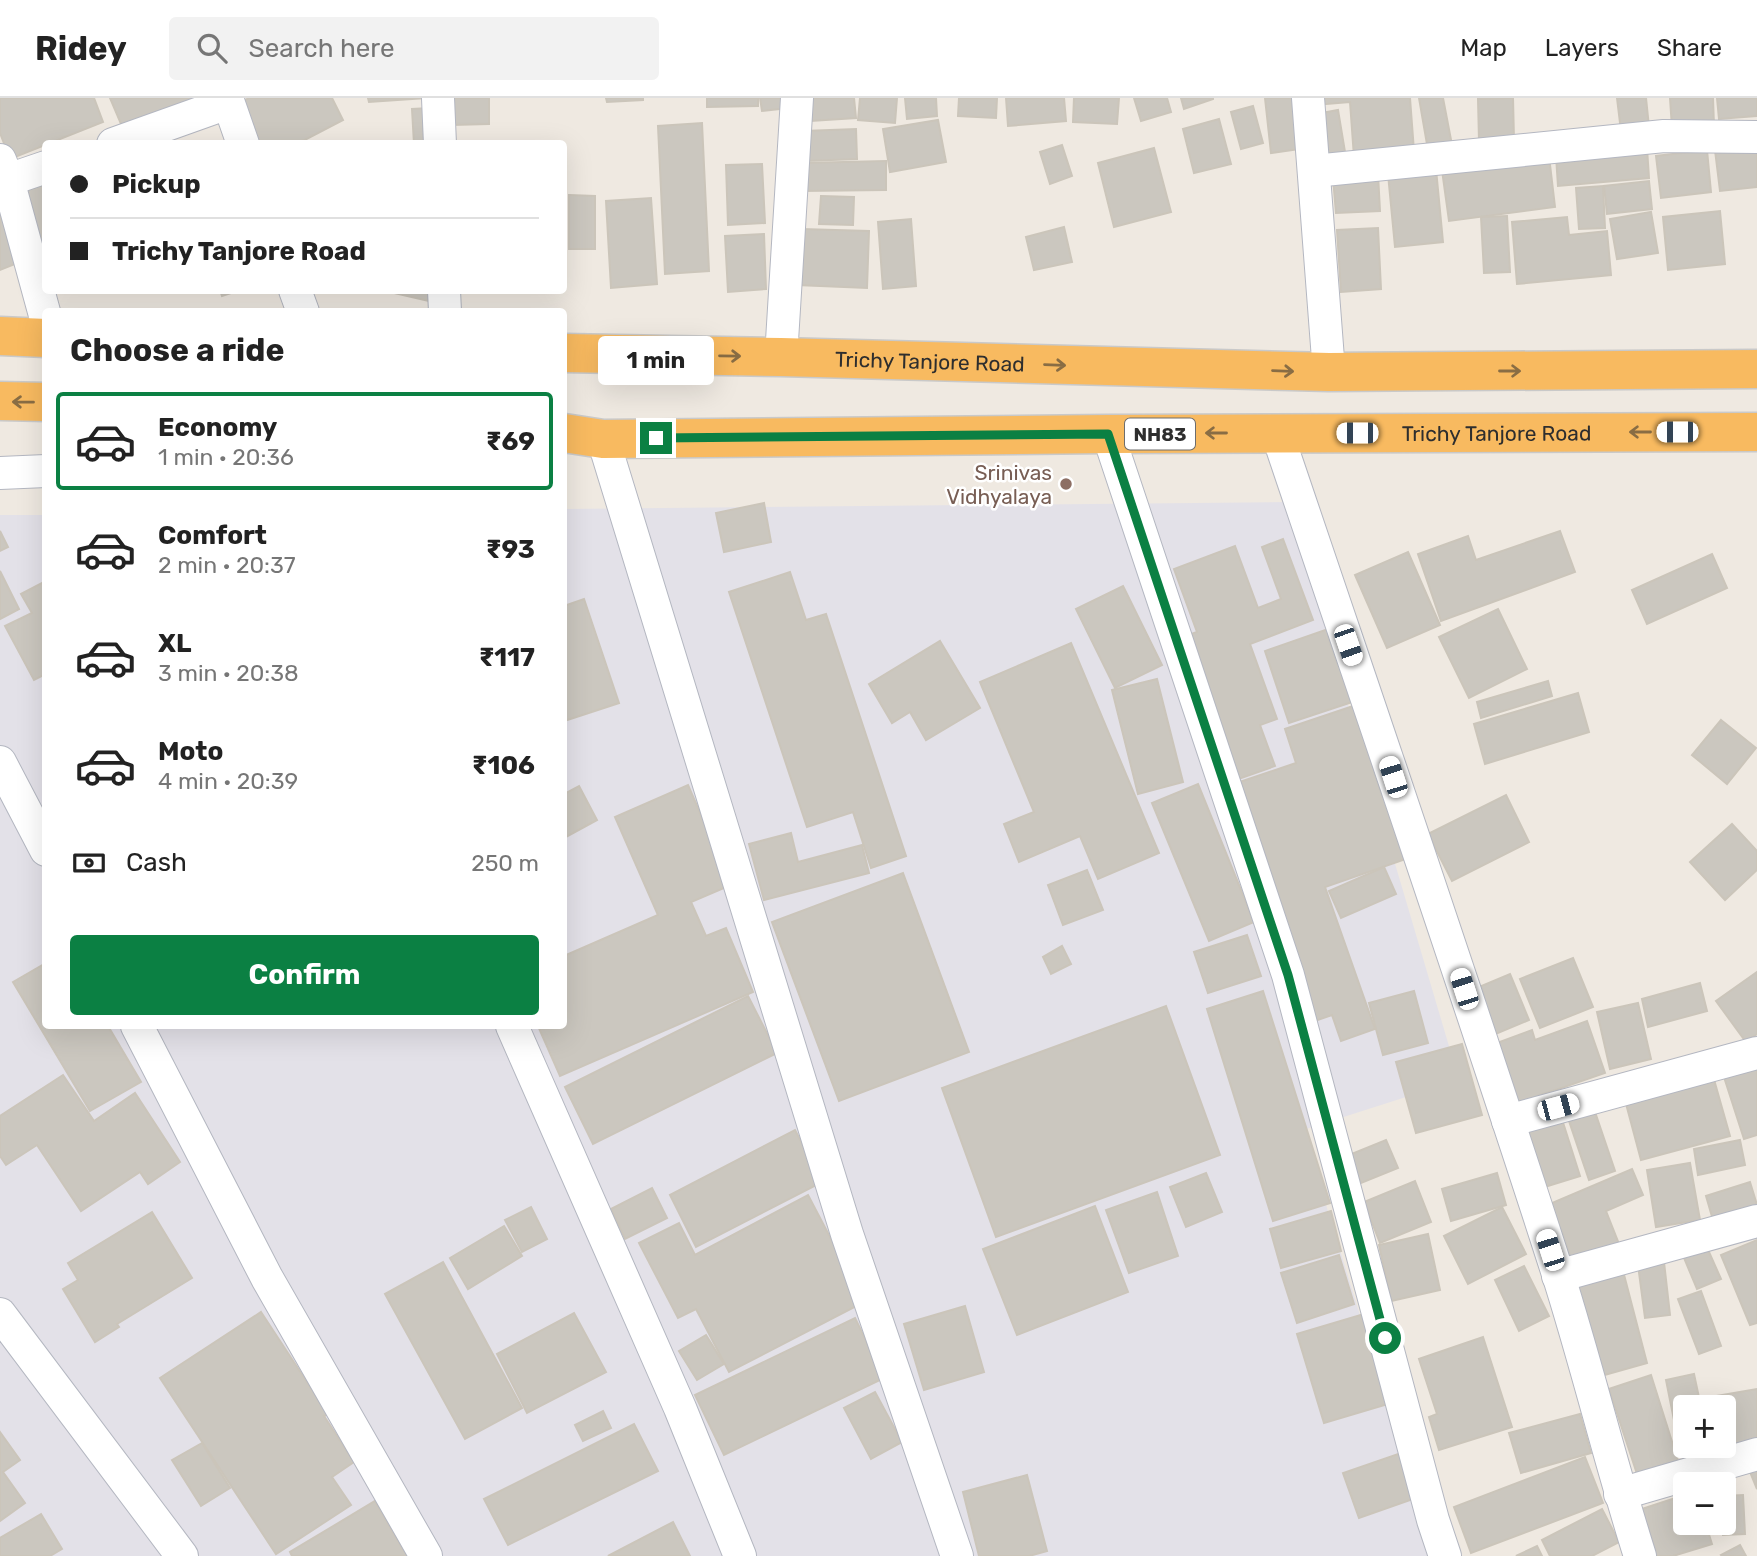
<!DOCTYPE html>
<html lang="en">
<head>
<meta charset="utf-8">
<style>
	:root { --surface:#fff; --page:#f2f2f2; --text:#222; --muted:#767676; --line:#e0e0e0; --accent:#0b8043 }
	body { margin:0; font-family:Rubik,sans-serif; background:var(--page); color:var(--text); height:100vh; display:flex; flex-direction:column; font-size:26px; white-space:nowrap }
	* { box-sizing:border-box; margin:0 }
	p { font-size:23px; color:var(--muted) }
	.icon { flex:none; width:38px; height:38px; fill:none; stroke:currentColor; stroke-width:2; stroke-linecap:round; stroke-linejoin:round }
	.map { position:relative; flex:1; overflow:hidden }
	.drawer { position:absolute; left:42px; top:210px; width:525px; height:721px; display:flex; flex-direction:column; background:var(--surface); border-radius:7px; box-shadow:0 7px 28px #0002 }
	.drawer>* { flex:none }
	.guide { position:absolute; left:42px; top:42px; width:525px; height:154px; border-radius:7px; box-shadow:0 7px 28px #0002; display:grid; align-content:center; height:154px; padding:0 28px; background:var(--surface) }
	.controls { position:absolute; left:1673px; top:1297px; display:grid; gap:14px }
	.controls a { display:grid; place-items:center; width:63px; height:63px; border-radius:7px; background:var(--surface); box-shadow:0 7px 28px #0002; font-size:35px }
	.end { position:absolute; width:32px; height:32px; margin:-16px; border:9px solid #0b8043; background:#fff; box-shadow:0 0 0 4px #fff }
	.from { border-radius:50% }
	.bubble { position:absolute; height:49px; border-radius:7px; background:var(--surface); box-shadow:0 7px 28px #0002; font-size:23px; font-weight:700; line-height:49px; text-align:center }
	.car { position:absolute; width:21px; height:42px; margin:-21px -10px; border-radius:9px; box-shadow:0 0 5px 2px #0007; background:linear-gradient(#fff 24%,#345 0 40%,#fff 0 76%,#345 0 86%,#fff 0) }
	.guide b { display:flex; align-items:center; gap:24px; height:66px; font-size:26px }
	.guide b+b { border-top:2px solid var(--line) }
	.guide i { width:18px; height:18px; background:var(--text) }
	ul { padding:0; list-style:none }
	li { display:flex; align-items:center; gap:21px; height:98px; margin:0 14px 10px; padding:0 14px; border:4px solid transparent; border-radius:7px }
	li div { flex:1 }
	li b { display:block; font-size:26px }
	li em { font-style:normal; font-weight:700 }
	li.active { border-color:var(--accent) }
	li>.icon { width:63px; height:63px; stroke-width:1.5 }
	h2 { padding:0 28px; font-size:32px; line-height:84px }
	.pay { display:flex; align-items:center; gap:18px; height:77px; padding:0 28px; font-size:26px }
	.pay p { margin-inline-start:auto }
	.action { display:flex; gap:14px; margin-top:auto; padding:14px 28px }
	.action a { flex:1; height:80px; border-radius:7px; background:var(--accent); color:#fff; font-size:28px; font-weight:700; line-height:80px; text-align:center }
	header { display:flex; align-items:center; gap:42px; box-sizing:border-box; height:98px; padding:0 35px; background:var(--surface); border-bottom:2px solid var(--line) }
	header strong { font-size:33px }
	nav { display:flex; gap:38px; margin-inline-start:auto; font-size:24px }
	.search { width:490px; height:63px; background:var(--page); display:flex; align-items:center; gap:18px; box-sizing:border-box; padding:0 24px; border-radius:7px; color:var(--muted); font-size:26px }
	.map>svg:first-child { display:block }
</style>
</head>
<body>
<header>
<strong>Ridey</strong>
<div class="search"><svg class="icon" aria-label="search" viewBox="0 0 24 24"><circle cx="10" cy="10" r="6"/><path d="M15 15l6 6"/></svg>Search here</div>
<nav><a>Map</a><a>Layers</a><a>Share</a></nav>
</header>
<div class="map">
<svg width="1757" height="1458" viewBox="0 0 1757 1458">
	<rect width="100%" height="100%" fill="#efe9e1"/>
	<path fill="#e3e1e8" d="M1288,404l171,578 -156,50 131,426h-1434v-1041h45l1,511h518v-517z"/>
	<g fill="#cbc7bf" stroke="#cbc5ba" stroke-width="2">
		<path d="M0,0h94l9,24 -93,37 -10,-26z"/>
		<path d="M110,0h92l-78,33z"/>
		<path d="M249,0h83l11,22 -46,24h-41l-19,-40z"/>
		<path d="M368,0h59l-58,4z"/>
		<path d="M452,0h37v26l-37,1z"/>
		<path d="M606,0h37v2l-36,2z"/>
		<path d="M707,0h51v8l-51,1z"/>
		<path d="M760,0h27l1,10 -26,3z"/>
		<path d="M810,0h44l2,20 -45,3z"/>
		<path d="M860,0h37l-2,25 -37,-3z"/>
		<path d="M905,0h31l1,18 -30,3z"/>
		<path d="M959,0h38l-1,20 -38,-2z"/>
		<path d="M1006,0h58l2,23 -58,5z"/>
		<path d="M1074,0h45l-2,26 -44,-2z"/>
		<path d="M1134,0h33l4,14 -30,9z"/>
		<path d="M1181,0h32v1l-29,10z"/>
		<path d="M1265,0h36l6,50 -36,5z"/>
		<path d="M1315,0h95l4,53 -60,6 -4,-55 -35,3z"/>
		<path d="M1419,0h24l9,47 -24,5z"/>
		<path d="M1513,0l1,42 -35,1 -1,-42z"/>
		<path d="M1617,0h29l3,29 -28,4z"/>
		<path d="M1670,0h43l1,28 -42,2z"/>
		<path d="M1717,0h40v18l-38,3z"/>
		<path d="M1253,8l10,37 -22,6 -10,-37z"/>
		<path d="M430,10l3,36h-19l-2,-35z"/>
		<path d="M1338,12l8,48 -22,4 -8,-48z"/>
		<path d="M1219,21l12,45 -37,9 -11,-44z"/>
		<path d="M938,22l8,42 -56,10 -7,-43z"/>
		<path d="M702,25l7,148 -44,3 -7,-148z"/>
		<path d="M856,31l1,30 -51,2 -2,-30z"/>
		<path d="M1062,47l10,31 -22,8 -10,-32z"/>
		<path d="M1757,47v42l-37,4 -5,-41z"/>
		<path d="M1154,50l17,64 -57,15 -16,-64z"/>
		<path d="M1647,50l2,30 -91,8 -2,-30z"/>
		<path d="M1707,52l4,42 -50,6 -5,-42z"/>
		<path d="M1549,58l6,51 -106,14 -7,-51z"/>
		<path d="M886,63v29l-84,1v-28z"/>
		<path d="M762,66l3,59 -37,2 -2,-60z"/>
		<path d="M1436,71l7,73 -48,5 -7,-73z"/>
		<path d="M1378,76l2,37 -44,2 -3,-35z"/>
		<path d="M46,79v73l-8,3 -24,-65z"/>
		<path d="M1649,83l3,28 -45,5 -3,-28z"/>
		<path d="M1603,88l2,42 -26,1 -3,-41z"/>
		<path d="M569,97l26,1v53h-26z"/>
		<path d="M821,98l33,1 -1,28 -34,-1z"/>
		<path d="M651,100l6,86 -46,4 -5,-87z"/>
		<path d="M0,113l20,51 -20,8z"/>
		<path d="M1720,113l5,53 -57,6 -5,-53z"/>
		<path d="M1651,114l7,41 -41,6 -7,-40z"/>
		<path d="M1507,118l3,56 -26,1 -3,-56z"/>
		<path d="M1567,119l2,18 38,-4 4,44 -94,9 -5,-62z"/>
		<path d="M911,121l5,67 -33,3 -5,-67z"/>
		<path d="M1064,129l8,35 -38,8 -8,-33z"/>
		<path d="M1378,130l3,61 -40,3 -4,-62z"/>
		<path d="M801,131l68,2 -2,57 -70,-3z"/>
		<path d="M764,136l2,55 -38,3 -3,-56z"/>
		<path d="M220,192h20l-18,6z"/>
		<path d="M394,192h37l-2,11 -35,-8z"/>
		<path d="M764,405l7,39 -47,10 -8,-39z"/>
		<path d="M0,433l8,16 -8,4z"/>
		<path d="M1560,433l15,41 -134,49 -23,-67 50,-18 8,24z"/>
		<path d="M1283,441l30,81 -63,24 27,75 -17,6 15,41 -45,16 -53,-143 20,-7 -23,-63 61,-23 23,62 23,-9 -19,-52z"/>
		<path d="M1408,454l32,73 -53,23 -32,-73z"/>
		<path d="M1712,456l15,34 -80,36 -15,-34z"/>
		<path d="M0,473l19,38 -19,10z"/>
		<path d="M790,474l16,48 20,-6 80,242 -35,12 -18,-56 -46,15 -78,-235z"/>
		<path d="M46,483v93l-12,6 -29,-54 27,-13 -11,-19z"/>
		<path d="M1123,488l39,79 -47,23 -39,-79z"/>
		<path d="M584,501l35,104 -55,18v-115z"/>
		<path d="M1498,511l29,60 -58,29 -30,-61z"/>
		<path d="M1331,530l24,73 -66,22 -24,-72z"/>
		<path d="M940,543l40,67 -54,32 -16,-28 -18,11 -23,-39z"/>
		<path d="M1071,545l88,210 -61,26 -18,-43 -61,26 -15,-38 30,-12 -54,-130z"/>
		<path d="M1157,581l26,103 -45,12 -26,-104z"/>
		<path d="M1548,583l4,15 -71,22 -4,-16z"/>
		<path d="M1578,595l11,39 -104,32 -11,-40z"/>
		<path d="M1353,608l53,153 -81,28 50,142 -34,12 -9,-26 -20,7 -81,-237 65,-22 -11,-34z"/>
		<path d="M1721,622l35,28 -29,36 -35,-29z"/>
		<path d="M1198,686l56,138 -45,19 -57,-138z"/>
		<path d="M688,687l43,100 -40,17 15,34 20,-8 27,64 -193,84 -22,-50h26v-70l94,-41 -43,-98z"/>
		<path d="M579,688l18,34 -33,18v-44z"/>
		<path d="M1506,697l23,47 -77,39 -24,-47z"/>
		<path d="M1732,726l25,27v19l-32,30 -35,-38z"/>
		<path d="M791,735l7,29 64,-17 7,28 -105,27 -15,-56z"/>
		<path d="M1384,769l12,27 -55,24 -12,-27z"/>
		<path d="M1087,772l16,40 -40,15 -15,-40z"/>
		<path d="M903,775l66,179 -130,49 -67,-179z"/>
		<path d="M1247,837l14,41 -53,17 -14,-41z"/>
		<path d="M1062,848l9,18 -20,10 -8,-17z"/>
		<path d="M1573,860l20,49 -53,21 -20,-49z"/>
		<path d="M46,865v63h62l33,56 -51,29 -77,-129z"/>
		<path d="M1757,874v62l-11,8 -30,-41z"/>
		<path d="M1510,876l19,46 -43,18 -19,-46z"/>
		<path d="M1700,885l7,28 -59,16 -6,-28z"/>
		<path d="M1263,893l67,212 -57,18 -66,-212z"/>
		<path d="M1414,893l14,52 -45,12 -14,-52z"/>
		<path d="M748,898l29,57 -184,91 -28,-57z"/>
		<path d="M1638,905l13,56 -41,10 -13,-57z"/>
		<path d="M1166,908l54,149 -224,82 -54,-149z"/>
		<path d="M1587,923l18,52 -90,31 -21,-60 38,-14 3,10z"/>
		<path d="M1462,946l20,71 -66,18 -20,-71z"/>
		<path d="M1757,965v72l-13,4 -21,-65z"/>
		<path d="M63,977l31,46 41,-28 45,69 -32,22 -8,-12 -59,39 -44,-66 -31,20 -6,-9v-40z"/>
		<path d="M1713,978l17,60 -89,24 -16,-60z"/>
		<path d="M1593,1008l22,65 -26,9 -22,-65z"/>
		<path d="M1560,1015l20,63 -45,14 -19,-63z"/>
		<path d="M795,1032l27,52 -126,65 -26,-52z"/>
		<path d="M1386,1042l12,28 -37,15 -12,-28z"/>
		<path d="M1740,1042l5,25 -47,10 -4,-26z"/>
		<path d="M1690,1065l10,57 -44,7 -9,-57z"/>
		<path d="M1632,1071l11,26 -37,16 13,33 -52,22 -22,-60z"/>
		<path d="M1206,1075l16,39 -36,15 -16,-40z"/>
		<path d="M1497,1075l9,32 -55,16 -9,-32z"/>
		<path d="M1415,1083l16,41 -51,21 -16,-41z"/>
		<path d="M1750,1084l7,23v9l-42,13 -9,-31z"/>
		<path d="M652,1090l15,30 -42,21 -14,-30z"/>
		<path d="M1157,1094l21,64 -49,17 -23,-63z"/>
		<path d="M808,1097l56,107 -135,70 -33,-63 -18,9 -39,-75 40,-20 16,32z"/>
		<path d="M1095,1108l33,86 -111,43 -34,-86z"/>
		<path d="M531,1109l16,32 -25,13 -17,-32z"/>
		<path d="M1502,1109l24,47 -58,30 -24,-48z"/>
		<path d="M1331,1113l10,40 -60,17 -11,-39z"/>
		<path d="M152,1114l40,66 -75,46 2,3 -24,15 -32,-53 15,-9 -10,-17z"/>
		<path d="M504,1128l18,30 -54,33 -18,-31z"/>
		<path d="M1428,1136l12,56 -49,11 -12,-56z"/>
		<path d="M1757,1142v83l-7,2 -29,-70z"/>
		<path d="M1705,1145l16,36 -24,10 -15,-36z"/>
		<path d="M1339,1157l15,49 -57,19 -16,-50z"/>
		<path d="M443,1164l79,146 -57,31 -80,-145z"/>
		<path d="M1664,1164l6,53 -25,3 -7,-53z"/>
		<path d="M1524,1168l25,50 -30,15 -24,-51z"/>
		<path d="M1622,1169l25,96 -46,13 -26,-97z"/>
		<path d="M1701,1193l20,55 -22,8 -21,-55z"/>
		<path d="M965,1208l19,66 -60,18 -20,-66z"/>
		<path d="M261,1214l67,102 -4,2 30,46 -22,15 19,28 -75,49 -116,-176z"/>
		<path d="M574,1215l32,59 -79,41 -30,-59z"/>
		<path d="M1364,1216l27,89 -67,20 -27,-89z"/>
		<path d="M855,1220l29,60 -160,77 -29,-60z"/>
		<path d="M706,1237l18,29 -27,16 -18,-29z"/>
		<path d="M1483,1239l29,90 -73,23 -10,-33 8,-3 -18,-55z"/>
		<path d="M1694,1276l7,33h-16v26l-8,2 -11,-55z"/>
		<path d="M1651,1277l29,92 -41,13 -30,-91z"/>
		<path d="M1757,1291v53l-32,6 -1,-10v-31h-6l-2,-11z"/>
		<path d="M875,1294l27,50 -31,17 -27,-51z"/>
		<path d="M603,1313l8,17 -28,13 -8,-16z"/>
		<path d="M1580,1316l11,39 -70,20 -12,-40z"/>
		<path d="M634,1326l24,47 -150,74 -24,-46z"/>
		<path d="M0,1334l20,28 -17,12 22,31 -25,18z"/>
		<path d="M202,1345l28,45 -29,18 -29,-46z"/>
		<path d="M1404,1354l15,45 -60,21 -16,-45z"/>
		<path d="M1585,1359l18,46 -132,50 -17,-46z"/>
		<path d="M1757,1372v19l-7,-17z"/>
		<path d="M1027,1377l20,76 -18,5h-50l-16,-64z"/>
		<path d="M1685,1397v27h20l7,22 -39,12h-17l-14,-47z"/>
		<path d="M1743,1397l2,39 -22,1 1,-39z"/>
		<path d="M375,1403l32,55h-115l-2,-4z"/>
		<path d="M1602,1411l17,33 -27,14h-42l-8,-16z"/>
		<path d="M41,1416l21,35 -12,7h-50v-18z"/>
		<path d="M673,1424l17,34h-82z"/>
		<path d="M1740,1447l6,11h-24l-1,-1z"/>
		<path d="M1537,1448l5,10h-26z"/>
	</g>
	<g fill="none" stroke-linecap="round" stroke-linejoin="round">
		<g stroke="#b4b7c1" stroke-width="34">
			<g id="minor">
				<path d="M227,0l16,46"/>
				<path d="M438,0l2,46"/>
				<path d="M1308,0l21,274"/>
				<path d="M113,46l115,-41"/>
				<path d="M0,62l8,20 38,139"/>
				<path d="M1314,73l350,-35 93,1"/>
				<path d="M8,82l38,-13"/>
				<path d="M295,192l8,22"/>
				<path d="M444,192l1,22"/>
				<path d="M781,259l16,-259"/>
				<path d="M1277,335c94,279 190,558 280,838 30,94 53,191 83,285"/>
				<path d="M1108,336l180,541 145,545 12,36"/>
				<path d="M603,341l244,795 110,322"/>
				<path d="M0,375l46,-2"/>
				<path d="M0,664l46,88"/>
				<path d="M137,928l130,252 159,278"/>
				<path d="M512,928l168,382 60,148"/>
				<path d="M1508,1023l249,-68"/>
				<path d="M1558,1178l199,-55"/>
				<path d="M0,1216l182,242"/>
				<path d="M1620,1396l137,-40"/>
			</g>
		</g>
		<g stroke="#c9c9c9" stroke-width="41">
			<g id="trunk">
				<path d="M0,238l46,2"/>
				<path id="s1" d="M564,255l217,4 548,15 428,-3"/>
				<path d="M0,303l46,1"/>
				<path id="s2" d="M564,335l39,6 505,-5 649,-2"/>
			</g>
		</g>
		<use href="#minor" stroke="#fff" stroke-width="32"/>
		<use href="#trunk" stroke="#f8ba60" stroke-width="38"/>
	</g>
	<defs><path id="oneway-shaft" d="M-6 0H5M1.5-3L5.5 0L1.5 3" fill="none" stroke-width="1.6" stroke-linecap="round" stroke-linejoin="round" transform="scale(1.75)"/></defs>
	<g stroke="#896d44">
		<use href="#oneway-shaft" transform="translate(730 258) rotate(1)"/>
		<use href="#oneway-shaft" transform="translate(1055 267) rotate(2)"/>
		<use href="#oneway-shaft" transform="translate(1283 273) rotate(2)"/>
		<use href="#oneway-shaft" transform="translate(1510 273)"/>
		<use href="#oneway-shaft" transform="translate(23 304) rotate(-179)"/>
		<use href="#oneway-shaft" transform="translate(1640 334) rotate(180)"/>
		<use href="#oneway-shaft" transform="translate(1216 335) rotate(180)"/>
	</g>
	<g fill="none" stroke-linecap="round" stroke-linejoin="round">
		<path stroke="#0b8043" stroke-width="9" d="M656,340l452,-4 180,541 97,363"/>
	</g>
	<circle fill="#8d6e63" stroke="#fff" stroke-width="2.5" cx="1066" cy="386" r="7"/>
	<g text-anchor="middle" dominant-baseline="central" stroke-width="5" stroke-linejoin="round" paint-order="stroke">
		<rect fill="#fff" stroke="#6d6d6d" stroke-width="2" x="1125" y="320.5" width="70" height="31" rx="5"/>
		<g font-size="19" font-weight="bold" fill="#2e2e2e">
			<text x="1160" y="336">NH83</text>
		</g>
		<g font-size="21" fill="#2e2e2e" stroke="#fff">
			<text stroke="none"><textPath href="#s1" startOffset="366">Trichy Tanjore Road</textPath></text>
			<text stroke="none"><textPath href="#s2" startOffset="933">Trichy Tanjore Road</textPath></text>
		</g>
		<g font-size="21" fill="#785e54" stroke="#fff" text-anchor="end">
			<text x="1052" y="374">Srinivas<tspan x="1052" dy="24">Vidhyalaya</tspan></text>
		</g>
	</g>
</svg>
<div class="controls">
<a>+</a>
<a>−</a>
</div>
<i class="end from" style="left:1385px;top:1240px"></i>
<i class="end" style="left:656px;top:340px"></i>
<div class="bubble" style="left:598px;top:238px;width:116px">1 min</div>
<i class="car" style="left:1677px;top:334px;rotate:270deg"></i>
<i class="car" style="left:1357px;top:335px;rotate:270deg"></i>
<i class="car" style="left:1348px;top:547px;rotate:161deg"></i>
<i class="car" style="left:1393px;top:679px;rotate:342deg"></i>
<i class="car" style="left:1464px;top:891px;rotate:342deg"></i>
<i class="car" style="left:1558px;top:1009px;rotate:75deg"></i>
<i class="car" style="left:1550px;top:1152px;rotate:342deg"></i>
<div class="guide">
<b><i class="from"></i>Pickup</b>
<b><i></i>Trichy Tanjore Road</b>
</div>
<section class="drawer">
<h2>Choose a ride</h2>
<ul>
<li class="active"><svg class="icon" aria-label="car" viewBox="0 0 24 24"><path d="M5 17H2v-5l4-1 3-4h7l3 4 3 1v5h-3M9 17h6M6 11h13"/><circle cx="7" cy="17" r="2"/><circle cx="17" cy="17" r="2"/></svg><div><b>Economy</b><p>1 min · 20:36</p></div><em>₹69</em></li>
<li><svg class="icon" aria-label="car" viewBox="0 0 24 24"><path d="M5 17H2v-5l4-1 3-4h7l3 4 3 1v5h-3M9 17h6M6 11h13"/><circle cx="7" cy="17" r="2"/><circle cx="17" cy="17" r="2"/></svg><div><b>Comfort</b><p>2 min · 20:37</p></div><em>₹93</em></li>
<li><svg class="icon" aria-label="car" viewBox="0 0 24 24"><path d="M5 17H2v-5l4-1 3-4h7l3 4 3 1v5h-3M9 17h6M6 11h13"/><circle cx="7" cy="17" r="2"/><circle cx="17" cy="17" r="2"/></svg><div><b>XL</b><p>3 min · 20:38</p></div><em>₹117</em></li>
<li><svg class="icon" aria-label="car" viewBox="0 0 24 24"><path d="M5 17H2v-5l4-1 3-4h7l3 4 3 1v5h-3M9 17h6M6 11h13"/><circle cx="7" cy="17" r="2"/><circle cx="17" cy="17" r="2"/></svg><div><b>Moto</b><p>4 min · 20:39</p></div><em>₹106</em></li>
</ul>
<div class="pay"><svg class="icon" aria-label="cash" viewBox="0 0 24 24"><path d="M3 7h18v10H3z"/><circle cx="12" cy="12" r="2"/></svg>Cash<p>250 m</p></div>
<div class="action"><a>Confirm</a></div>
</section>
</div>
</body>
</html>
